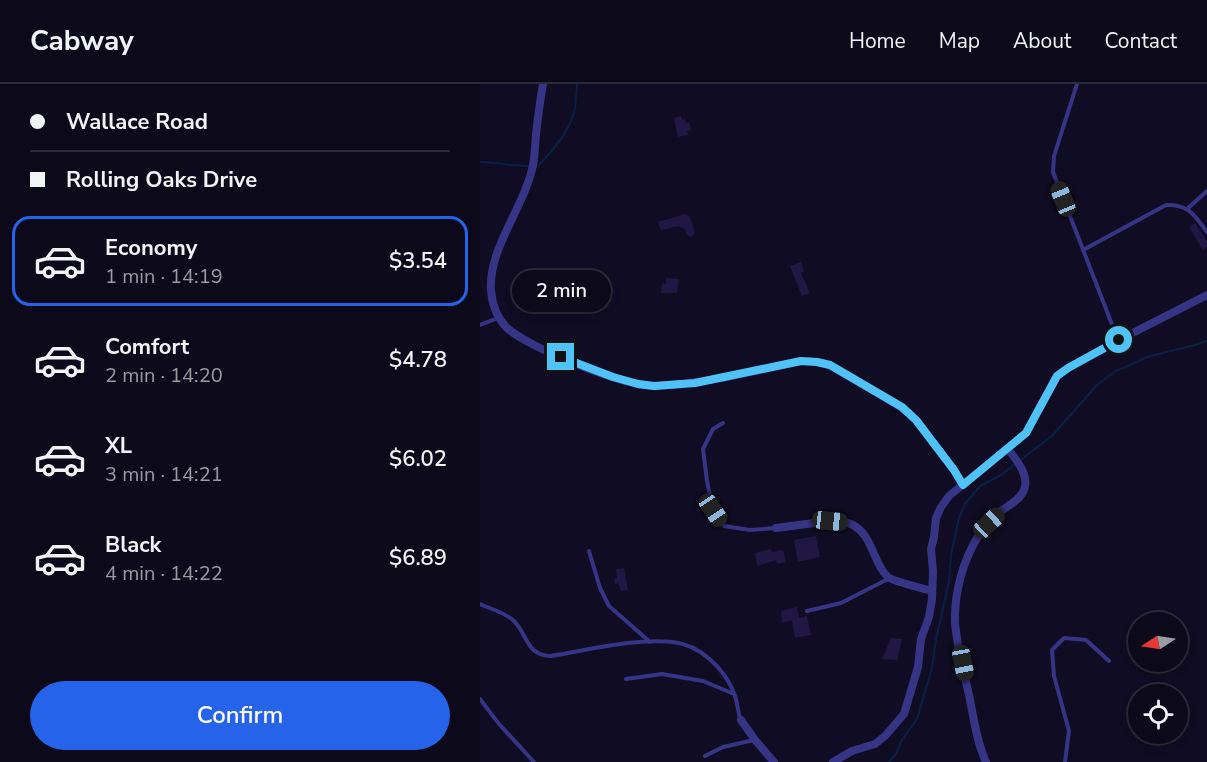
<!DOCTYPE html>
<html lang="en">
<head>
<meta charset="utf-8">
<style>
	:root { --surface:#0c091a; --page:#151223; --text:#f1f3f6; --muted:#9a9aa2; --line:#2c2a39; --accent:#2563eb }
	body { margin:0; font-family:"Nunito Sans",sans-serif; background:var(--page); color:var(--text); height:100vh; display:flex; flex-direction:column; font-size:22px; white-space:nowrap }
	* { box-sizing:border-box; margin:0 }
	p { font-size:20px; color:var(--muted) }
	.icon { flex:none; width:33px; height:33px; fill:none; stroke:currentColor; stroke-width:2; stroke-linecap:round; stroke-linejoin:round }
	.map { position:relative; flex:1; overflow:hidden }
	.details { display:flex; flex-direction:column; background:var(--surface); width:480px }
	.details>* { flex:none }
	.guide { display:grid; align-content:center; height:132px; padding:0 30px; background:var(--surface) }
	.needle { width:39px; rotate:258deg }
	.fabs { position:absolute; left:648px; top:528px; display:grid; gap:12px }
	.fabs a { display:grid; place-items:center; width:60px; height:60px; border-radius:50%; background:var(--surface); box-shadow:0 3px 9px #0003,0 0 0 2px var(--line); font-size:30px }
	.end { position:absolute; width:27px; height:27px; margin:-14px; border:8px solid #4fc3f7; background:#111; box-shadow:0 0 0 3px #111 }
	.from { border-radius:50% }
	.bubble { position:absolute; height:42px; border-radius:21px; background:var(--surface); box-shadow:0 3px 9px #0003,0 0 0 2px var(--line); font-size:20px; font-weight:600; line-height:42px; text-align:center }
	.car { position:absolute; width:18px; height:36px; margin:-18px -9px; border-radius:8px; box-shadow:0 0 4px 2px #0007; background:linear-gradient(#222 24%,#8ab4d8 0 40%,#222 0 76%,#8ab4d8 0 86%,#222 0) }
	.guide b { display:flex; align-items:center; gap:21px; height:57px; font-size:22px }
	.guide b+b { border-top:2px solid var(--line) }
	.guide i { width:15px; height:15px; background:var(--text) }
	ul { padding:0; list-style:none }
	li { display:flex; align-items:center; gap:18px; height:90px; margin:0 12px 9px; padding:0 18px; border:3px solid transparent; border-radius:18px }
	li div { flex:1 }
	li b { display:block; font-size:22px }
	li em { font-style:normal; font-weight:600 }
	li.on { border-color:var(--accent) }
	li>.icon { width:54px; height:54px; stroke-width:1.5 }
	.action { display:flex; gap:12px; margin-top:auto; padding:12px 30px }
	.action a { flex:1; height:69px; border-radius:36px; background:var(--accent); color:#fff; font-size:24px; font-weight:600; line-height:69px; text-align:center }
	header { display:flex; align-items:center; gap:36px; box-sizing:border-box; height:84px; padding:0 30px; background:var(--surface); border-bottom:2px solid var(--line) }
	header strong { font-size:28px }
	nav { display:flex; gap:33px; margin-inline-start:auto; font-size:21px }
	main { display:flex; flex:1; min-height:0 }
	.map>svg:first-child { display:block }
</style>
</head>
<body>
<header>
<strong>Cabway</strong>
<nav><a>Home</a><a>Map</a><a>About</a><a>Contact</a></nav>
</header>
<main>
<section class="details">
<div class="guide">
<b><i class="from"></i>Wallace Road</b>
<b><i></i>Rolling Oaks Drive</b>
</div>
<ul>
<li class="on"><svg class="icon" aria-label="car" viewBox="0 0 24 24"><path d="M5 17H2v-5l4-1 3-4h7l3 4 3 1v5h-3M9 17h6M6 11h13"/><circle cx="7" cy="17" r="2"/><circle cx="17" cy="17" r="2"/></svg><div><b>Economy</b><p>1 min · 14:19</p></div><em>$3.54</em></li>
<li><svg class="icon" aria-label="car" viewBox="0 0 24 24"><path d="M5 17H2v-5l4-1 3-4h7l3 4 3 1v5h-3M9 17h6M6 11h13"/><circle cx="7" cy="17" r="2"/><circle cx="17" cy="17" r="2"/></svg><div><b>Comfort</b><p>2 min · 14:20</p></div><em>$4.78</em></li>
<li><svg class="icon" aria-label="car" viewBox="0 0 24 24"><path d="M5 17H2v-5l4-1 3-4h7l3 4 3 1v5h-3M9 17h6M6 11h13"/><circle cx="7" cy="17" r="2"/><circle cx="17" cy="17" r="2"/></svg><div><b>XL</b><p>3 min · 14:21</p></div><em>$6.02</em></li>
<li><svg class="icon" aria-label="car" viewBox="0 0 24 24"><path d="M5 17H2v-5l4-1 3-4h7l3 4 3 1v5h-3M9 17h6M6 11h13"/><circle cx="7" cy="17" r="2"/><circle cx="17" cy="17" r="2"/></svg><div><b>Black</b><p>4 min · 14:22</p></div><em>$6.89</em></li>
</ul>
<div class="action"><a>Confirm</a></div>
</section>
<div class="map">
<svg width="727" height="678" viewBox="0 0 727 678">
	<rect width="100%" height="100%" fill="#100c23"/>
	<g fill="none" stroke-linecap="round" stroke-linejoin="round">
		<g stroke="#082046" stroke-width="2">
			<path d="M0,78c16,0 31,4 47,4"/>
			<path d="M59,81c14,-15 32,-35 36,-57 1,-8 1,-16 2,-24"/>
			<path d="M409,678l7,-8 6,-14 15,-21 15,-51 4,-29 13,-57 2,-27 8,-37 6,-14 15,-18 21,-11 51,-39 45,-51 20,-15 9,-3 21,-10 48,-12 12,-4"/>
		</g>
	</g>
	<g fill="#201745">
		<path d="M201,32l1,4 3,-1 1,4 3,-1 2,8 -4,1 1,4 -10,2 -4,-19z"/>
		<path d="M205,130l5,3 5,16 -2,3 -3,1 -3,-2 -2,-6 -6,-3 -18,4 -3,-8z"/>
		<path d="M715,139l12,18v6l-4,3 -14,-23z"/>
		<path d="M321,178l3,10 -3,1 9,20 -8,3 -12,-30z"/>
		<path d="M186,194l13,1 -2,14h-16l1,-10 4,1z"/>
		<path d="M336,452l4,21 -22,5 -4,-22z"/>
		<path d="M291,465l1,3 11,-2 3,12 -9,2 -1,-4 -19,6 -2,-13z"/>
		<path d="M144,484l4,22 -7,1 -3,-8 -3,1 -1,-5 3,-1 -1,-9z"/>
		<path d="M317,523l2,11 8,-2 4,19 -16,3 -3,-18 -10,3 -1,-12z"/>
		<path d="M411,554l11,1 -5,21 -15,-1z"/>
	</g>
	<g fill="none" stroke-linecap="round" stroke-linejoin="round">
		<g stroke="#363485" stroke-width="4">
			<path d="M597,0l-23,72 -1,16 65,168"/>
			<path d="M707,125l20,-18"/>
			<path d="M603,166l83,-45c23,-1 28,10 41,27"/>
			<path d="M0,241l18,-7"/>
			<path d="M243,339l-10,6 -10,20 4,32 6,29 11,16 26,4 26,-2"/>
			<path d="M109,467l11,37 9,18 41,36"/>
			<path d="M0,520c11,5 26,9 34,17 14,14 12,34 36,35 40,-6 82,-18 123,-14 27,3 51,26 61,51 3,7 4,18 6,26"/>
			<path d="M327,527l34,-8 47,-24"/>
			<path d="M146,595l36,-5 41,7 31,13"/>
			<path d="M0,615l19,25 35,38"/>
			<path d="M225,672l18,-9 31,-7"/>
			<path d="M585,678l4,-31 -15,-55 -2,-26 12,-12 22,2 23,21"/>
		</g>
		<g stroke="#363485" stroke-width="8">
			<path d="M63,0c-3,17 -5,33 -7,50 -1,10 -1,21 -3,31 -8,41 -45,84 -42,125 1,14 5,26 15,37 22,21 120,60 151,59 48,-2 96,-15 144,-25l16,1 13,3 71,42 15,13 38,50 9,15"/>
			<path d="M296,444c17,-2 61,-10 75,-4 22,10 22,40 37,53 6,5 35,11 44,14"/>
			<path d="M261,636l14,20 19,22"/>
			<path d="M353,678l19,-11 23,-7 10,-8 19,-22 14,-47 3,-28 8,-22 3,-18 1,-28 -2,-22 3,-12 2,-19 5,-11 8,-11 77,-63 31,-57 11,-8 51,-28 88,-45"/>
			<path d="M506,678c-9,-19 -12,-42 -16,-62 -5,-25 -13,-52 -15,-77 -1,-30 8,-63 24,-88 6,-9 14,-17 22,-24 8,-6 19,-11 23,-21 6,-15 -8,-30 -16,-41"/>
		</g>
	</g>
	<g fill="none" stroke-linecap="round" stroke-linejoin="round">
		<path stroke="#4fc3f7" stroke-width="8" d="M81,273l52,20 25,7 16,2 41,-3 106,-22 16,1 13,3 72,42 14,13 38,50 9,15 63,-52 31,-57 11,-8 51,-28"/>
	</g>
</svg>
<div class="fabs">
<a><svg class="needle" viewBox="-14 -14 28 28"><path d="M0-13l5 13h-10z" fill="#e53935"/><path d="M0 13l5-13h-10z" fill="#9a9aa2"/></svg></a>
<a><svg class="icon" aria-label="locate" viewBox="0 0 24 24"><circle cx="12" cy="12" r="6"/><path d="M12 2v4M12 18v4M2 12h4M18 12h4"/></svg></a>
</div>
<i class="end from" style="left:639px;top:256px"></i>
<i class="end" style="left:81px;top:273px"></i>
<div class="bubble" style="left:32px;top:186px;width:99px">2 min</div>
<i class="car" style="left:583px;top:115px;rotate:338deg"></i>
<i class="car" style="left:233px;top:426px;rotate:146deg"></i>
<i class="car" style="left:350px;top:437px;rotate:96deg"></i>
<i class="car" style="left:509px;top:439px;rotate:47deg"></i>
<i class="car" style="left:483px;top:579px;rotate:169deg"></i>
</div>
</main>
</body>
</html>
